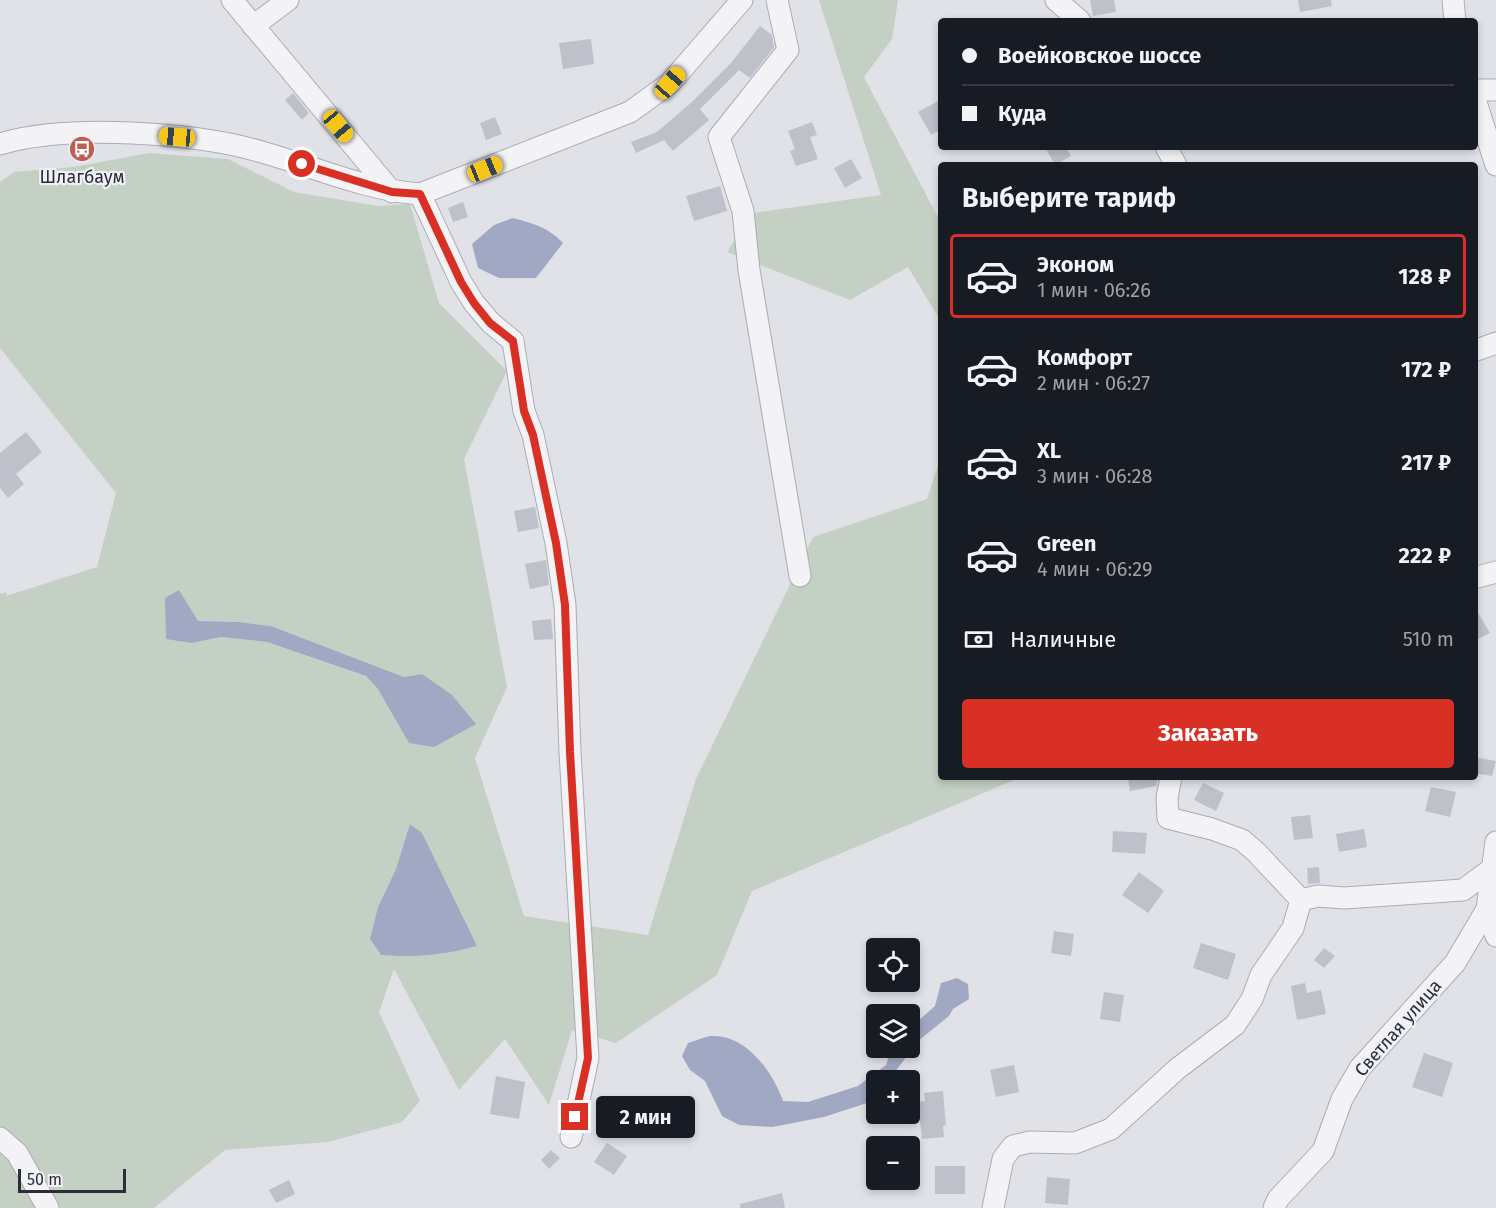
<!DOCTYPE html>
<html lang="ru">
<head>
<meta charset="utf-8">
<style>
	:root { --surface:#171b24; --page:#242831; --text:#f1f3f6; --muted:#9ea1a6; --line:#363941; --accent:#d93025 }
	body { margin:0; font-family:"Fira Sans",sans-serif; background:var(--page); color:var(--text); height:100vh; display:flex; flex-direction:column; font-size:22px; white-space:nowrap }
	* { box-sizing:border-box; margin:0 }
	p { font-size:20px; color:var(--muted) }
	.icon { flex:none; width:33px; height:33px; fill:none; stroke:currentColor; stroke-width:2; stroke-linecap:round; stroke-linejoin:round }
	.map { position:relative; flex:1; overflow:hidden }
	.details { position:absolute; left:938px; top:162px; width:540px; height:618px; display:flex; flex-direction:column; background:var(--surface); border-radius:6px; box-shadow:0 3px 9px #0003 }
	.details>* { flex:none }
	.top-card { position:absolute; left:938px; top:18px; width:540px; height:132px; border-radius:6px; box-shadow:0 3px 9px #0003; display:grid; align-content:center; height:132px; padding:0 24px; background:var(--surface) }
	.controls { position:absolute; left:866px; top:938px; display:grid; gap:12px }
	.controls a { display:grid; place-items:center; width:54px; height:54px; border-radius:6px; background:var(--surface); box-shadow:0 3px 9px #0003; font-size:30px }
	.scale { position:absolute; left:18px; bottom:15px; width:108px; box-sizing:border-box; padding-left:6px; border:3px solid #2b2d3d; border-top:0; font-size:16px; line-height:21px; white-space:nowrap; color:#2b2d3d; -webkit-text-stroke:4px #f0f1f5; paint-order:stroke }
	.end { position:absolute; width:27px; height:27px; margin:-14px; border:8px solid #d93025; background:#fff; box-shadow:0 0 0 3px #fff }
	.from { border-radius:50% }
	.bubble { position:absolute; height:42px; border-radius:6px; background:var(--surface); box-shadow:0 3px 9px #0003; font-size:20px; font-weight:700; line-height:42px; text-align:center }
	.car { position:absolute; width:18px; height:36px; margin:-18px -9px; border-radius:8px; box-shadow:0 0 4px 2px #0007; background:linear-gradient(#f5c518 24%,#345 0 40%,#f5c518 0 76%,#345 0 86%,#f5c518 0) }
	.top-card b { display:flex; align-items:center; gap:21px; height:57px; font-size:22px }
	.top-card b+b { border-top:2px solid var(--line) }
	.top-card i { width:15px; height:15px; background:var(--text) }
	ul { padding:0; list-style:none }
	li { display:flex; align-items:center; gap:18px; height:84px; margin:0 12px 9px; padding:0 12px; border:3px solid transparent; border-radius:6px }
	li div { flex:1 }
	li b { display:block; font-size:22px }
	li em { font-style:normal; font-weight:700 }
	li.selected { border-color:var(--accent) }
	li>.icon { width:54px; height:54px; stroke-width:1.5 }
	h2 { padding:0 24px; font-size:27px; line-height:72px }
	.pay { display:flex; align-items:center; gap:15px; height:66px; padding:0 24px; font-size:22px }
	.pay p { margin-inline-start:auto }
	.primary-button { display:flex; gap:12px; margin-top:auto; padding:12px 24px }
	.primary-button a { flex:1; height:69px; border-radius:6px; background:var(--accent); color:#fff; font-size:24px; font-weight:700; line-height:69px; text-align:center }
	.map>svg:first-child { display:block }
</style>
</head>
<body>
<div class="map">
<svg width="1496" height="1208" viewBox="0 0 1496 1208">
	<rect width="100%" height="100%" fill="#e1e2e8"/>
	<g fill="#c3d0c3" fill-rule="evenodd">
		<path d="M819,0h79l-6,39 -28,38 76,144v99l-32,-53 -58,33 -123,-48 26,-39 128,-18z"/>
		<path d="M149,153l79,6 66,33 84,14 32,-2 29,99 68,68 -43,88 43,228 -32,71 49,158 124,19 48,-156 117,-242 114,-38 13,-40v318h81l-269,114 -35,84 -101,68 -44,-13 -23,75 -44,-66 -46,51 -65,-121 -15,43 41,89 -18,21 -74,20 -103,8 -71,58h-154v-614l7,-2 -1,4 91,-29 19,-74 -116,-145v-166l14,-10 60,-5zM179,590l18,31 42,1 32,4 133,51 18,-3 -44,15 -12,-13 -99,-34 -46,-5 -29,6zM411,824l66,122c-32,9 -63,12 -96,9l-11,-16 8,-32 18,-38z"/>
	</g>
	<g fill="#a0a8c3">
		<path d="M513,218c20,5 36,10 50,25l-27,35h-37l-21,-10 -6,-24 22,-19z"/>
		<path d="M179,590l19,31 41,1 32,4 133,51 18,-3 30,21 24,29 -42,23 -25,-4 -31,-54 -12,-13 -99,-34 -46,-5 -29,6 -26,-4 -1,-41z"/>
		<path d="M410,824l12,9 55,113c-32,9 -63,12 -96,9l-11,-16 8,-32 18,-38z"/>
		<path d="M957,978l11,6 1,15 -16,10 -4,7 -31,25 -29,39h-13v17l-3,4 -49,16 -52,10 -33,-2 -17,-9 -17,-35 -15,-11 -8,-14 6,-13c7,-2 15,-6 23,-7 35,-2 62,36 72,65l25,1 50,-16 28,-21 6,-18h17v-18l26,-23 6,-23z"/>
	</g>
	<g fill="#bec0ca">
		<path d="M1090,0h24l2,12 -23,4z"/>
		<path d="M1298,0h33l1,6 -32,6z"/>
		<path d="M760,26l12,9 2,12 -24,31 -11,-8 -39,39 9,11 -36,31 -9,-11 -28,13 -5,-11 26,-10 36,-31 38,-38z"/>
		<path d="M591,39l3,25 -31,5 -4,-26z"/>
		<path d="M293,93l16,20 -7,7 -17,-20z"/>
		<path d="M940,100v30l-9,5 -13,-23z"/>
		<path d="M495,117l7,17 -16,6 -6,-17z"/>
		<path d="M812,122l5,13 -7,2 8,22 -22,7 -6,-15 5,-2 -7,-18z"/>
		<path d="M1045,147h21l5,9 -16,9z"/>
		<path d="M851,159l11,19 -17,10 -11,-20z"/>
		<path d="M720,186l7,25 -33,10 -8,-25z"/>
		<path d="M463,202l5,15 -15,5 -5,-14z"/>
		<path d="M26,432l16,20 -26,22 8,10 -16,14 -8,-10v-35z"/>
		<path d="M535,507l4,21 -21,4 -4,-21z"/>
		<path d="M546,560l3,25 -19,4 -5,-25z"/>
		<path d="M1474,606l16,27 -16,8z"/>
		<path d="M551,619l2,20 -19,1 -2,-19z"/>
		<path d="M1474,757l22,4 -4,15 -18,-3z"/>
		<path d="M1128,777h30l-2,9 -26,5z"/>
		<path d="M1203,783l21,10 -8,18 -22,-11z"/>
		<path d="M1431,787l25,5 -6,25 -25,-6z"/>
		<path d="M1310,815l3,23 -19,2 -3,-23z"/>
		<path d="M1364,829l3,18 -28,5 -3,-18z"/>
		<path d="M1113,831l34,2 -2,21 -33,-2z"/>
		<path d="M1319,867l1,16 -12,1 -1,-16z"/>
		<path d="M1139,872l25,19 -16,22 -26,-18z"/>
		<path d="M1054,931l20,3 -3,22 -20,-3z"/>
		<path d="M1201,943l35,11 -8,26 -35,-12z"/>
		<path d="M1324,948l11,8 -11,12 -10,-8z"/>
		<path d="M1305,983l2,10 14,-3 5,24 -29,6 -6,-34z"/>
		<path d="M1104,992l20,3 -4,27 -20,-3z"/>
		<path d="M1424,1053l29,10 -11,34 -30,-10z"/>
		<path d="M1014,1065l5,27 -23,5 -6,-27z"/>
		<path d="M496,1076l29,6 -6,37 -29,-5z"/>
		<path d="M943,1091l3,34 -3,1 1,11 -22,2 -4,-37 7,-1 -1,-8z"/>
		<path d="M607,1143l20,13 -13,19 -20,-13z"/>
		<path d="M551,1150l9,8 -11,11 -8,-9z"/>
		<rect x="935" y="1166" width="30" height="28"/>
		<path d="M1047,1177l23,2 -2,26 -23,-2z"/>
		<path d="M289,1180l6,14 -19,9 -7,-13z"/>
		<path d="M782,1193l3,15h-45v-4z"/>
	</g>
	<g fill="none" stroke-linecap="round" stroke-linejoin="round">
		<g stroke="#aaacb5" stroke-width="23">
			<g id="minor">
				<path d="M232,0l160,192"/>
				<path d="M777,0l11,50 -69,87 24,74 6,59 51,306"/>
				<path d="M1056,0l24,21"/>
				<path d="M1453,0l2,21"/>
				<path d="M253,26l35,-26"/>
				<path d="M1474,90h22"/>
				<path d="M1474,96l22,69"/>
				<path d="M0,144c68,-20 194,-12 262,8 52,15 104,38 158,42l210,-82 40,-29 72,-83"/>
				<path d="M1166,147l10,18"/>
				<path d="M420,194l41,88 13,21 17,20 22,18 11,70 9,24 23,108 9,62 5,147 18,306 -17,79"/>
				<path d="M1474,351l22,-8"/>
				<path d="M1474,578l22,-6"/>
				<path d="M1171,777l-4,21 1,20 44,11 30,11 14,12 45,48"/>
				<path d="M1496,842l-9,67 9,27"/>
				<path d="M1301,900l17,-4 26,2 119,-8 30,-22"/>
				<path d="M0,1138l17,15 31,55"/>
				<path d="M993,1208l10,-49 10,-13 17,-4 45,1 36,-14 66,-60 58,-44 17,-26 9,-24 32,-47 8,-28"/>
				<path d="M1274,1208l4,-9 45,-48 19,-52 18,-31 95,-105 32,-54"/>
			</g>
		</g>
		<use href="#minor" stroke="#f3f3f6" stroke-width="21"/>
	</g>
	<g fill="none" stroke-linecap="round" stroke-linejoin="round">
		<path stroke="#d93025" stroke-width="8" d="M302,164l90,28 28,2 41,88 13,21 16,20 23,18 11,70 9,24 23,108 9,62 5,147 18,306 -13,59"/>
	</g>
	<defs>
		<g id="bus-disc" transform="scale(1.35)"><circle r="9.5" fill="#be5e54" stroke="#f0f1f5"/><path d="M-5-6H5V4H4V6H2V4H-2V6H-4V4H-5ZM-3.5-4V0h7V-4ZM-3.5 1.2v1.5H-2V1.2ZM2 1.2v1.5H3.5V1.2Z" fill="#fff"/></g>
	</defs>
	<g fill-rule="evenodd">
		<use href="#bus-disc" x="82" y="149"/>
	</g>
	<g text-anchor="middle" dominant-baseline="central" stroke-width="4.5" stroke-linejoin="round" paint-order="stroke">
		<g font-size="18" fill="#2b2d3d" stroke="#f0f1f5">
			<text x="82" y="177">Шлагбаум</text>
		</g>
		<g font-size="18" fill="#2b2d3d" stroke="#f0f1f5">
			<text transform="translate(1398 1028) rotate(-49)">Светлая улица</text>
		</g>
	</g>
</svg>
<div class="controls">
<a><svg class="icon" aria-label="locate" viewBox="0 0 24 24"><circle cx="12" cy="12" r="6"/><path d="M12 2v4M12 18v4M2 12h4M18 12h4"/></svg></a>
<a><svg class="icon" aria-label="layers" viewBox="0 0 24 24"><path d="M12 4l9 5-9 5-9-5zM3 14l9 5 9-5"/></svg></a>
<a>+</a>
<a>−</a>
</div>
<div class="scale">50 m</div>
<i class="end from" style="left:302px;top:164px"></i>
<i class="end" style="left:575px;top:1117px"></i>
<div class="bubble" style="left:596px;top:1096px;width:99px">2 мин</div>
<i class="car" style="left:670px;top:83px;rotate:41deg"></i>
<i class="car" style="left:338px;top:126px;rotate:140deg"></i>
<i class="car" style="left:177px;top:137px;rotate:275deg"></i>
<i class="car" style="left:485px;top:169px;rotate:68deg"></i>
<div class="top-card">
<b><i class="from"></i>Воейковское шоссе</b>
<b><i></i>Куда</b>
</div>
<section class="details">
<h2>Выберите тариф</h2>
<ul>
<li class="selected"><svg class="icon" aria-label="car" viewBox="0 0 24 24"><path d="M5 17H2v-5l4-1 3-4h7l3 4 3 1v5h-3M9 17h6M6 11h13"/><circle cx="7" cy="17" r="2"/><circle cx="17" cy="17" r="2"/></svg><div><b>Эконом</b><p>1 мин · 06:26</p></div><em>128 ₽</em></li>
<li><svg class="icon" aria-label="car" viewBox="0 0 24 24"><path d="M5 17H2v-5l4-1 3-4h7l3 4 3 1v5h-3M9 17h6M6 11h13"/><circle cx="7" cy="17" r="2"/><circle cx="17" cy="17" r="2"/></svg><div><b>Комфорт</b><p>2 мин · 06:27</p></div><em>172 ₽</em></li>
<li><svg class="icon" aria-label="car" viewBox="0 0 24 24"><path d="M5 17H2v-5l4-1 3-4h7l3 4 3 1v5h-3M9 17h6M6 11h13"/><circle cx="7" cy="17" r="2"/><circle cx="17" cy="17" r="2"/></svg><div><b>XL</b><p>3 мин · 06:28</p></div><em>217 ₽</em></li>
<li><svg class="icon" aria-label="car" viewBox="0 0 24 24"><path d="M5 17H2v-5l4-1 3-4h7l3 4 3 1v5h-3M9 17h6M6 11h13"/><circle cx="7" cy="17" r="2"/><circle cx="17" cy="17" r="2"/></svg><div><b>Green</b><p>4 мин · 06:29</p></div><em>222 ₽</em></li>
</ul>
<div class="pay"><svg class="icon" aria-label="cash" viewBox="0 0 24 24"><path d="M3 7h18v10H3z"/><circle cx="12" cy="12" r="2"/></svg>Наличные<p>510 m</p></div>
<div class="primary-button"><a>Заказать</a></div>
</section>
</div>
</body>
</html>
